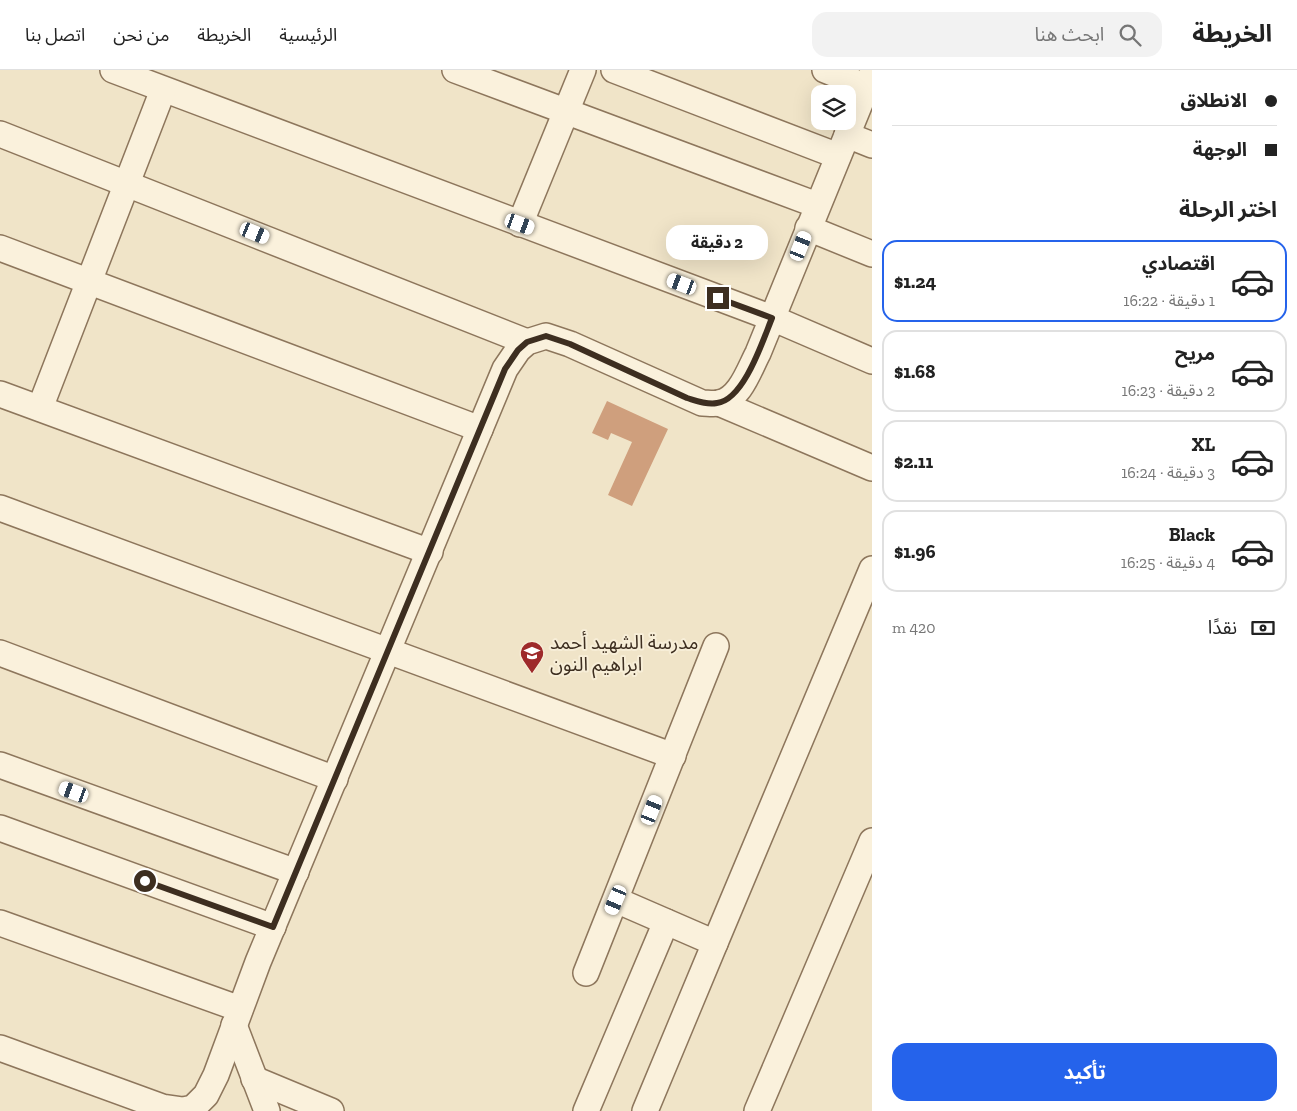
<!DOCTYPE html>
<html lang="ar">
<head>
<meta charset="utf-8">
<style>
	:root { --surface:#fff; --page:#f2f2f2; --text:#222; --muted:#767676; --line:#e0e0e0; --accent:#2563eb }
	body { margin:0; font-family:"Zilla Slab","Noto Sans Arabic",serif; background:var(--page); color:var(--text); direction:rtl; height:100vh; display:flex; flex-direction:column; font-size:19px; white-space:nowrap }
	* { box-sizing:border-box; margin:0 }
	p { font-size:16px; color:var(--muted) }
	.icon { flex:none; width:28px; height:28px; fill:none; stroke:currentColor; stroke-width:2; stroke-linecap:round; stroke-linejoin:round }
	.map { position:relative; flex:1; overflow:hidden; direction:ltr }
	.sheet { display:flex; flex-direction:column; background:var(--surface); width:425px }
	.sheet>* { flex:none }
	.guide { display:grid; align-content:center; height:110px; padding:0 20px; background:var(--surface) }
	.buttons { position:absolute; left:811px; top:15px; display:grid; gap:10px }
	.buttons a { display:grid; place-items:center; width:45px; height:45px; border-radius:10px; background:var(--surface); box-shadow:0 5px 20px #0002; font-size:25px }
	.end { position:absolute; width:22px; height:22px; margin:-11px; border:6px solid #3d2e20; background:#fff; box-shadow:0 0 0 2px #fff }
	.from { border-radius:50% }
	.bubble { position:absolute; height:35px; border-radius:15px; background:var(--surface); box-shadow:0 5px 20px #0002; font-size:16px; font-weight:700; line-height:35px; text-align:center; direction:rtl }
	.car { position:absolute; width:15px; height:30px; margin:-15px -8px; border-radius:6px; box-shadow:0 0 4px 1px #0007; background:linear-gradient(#fff 24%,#345 0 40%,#fff 0 76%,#345 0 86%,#fff 0) }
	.guide b { display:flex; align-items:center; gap:18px; height:48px; font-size:19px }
	.guide b+b { border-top:1px solid var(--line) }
	.guide i { width:12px; height:12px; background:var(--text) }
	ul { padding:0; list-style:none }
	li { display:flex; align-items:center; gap:15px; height:82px; margin:0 10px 8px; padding:0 10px; border:2px solid var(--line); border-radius:15px }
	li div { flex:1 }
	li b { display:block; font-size:19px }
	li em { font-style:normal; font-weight:700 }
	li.on { border-color:var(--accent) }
	li>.icon { width:45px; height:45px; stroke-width:1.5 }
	h2 { padding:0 20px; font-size:22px; line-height:60px }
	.pay { display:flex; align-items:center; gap:12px; height:55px; padding:0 20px; font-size:19px }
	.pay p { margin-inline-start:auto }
	.action { display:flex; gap:10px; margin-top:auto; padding:10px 20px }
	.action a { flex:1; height:58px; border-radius:15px; background:var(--accent); color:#fff; font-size:20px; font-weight:700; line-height:58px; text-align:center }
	header { display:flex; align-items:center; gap:30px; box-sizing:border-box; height:70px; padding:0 25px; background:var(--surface); border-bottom:1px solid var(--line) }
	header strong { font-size:24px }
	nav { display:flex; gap:28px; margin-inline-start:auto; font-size:18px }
	.search { width:350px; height:45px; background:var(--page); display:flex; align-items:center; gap:12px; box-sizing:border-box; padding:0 18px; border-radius:15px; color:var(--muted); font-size:19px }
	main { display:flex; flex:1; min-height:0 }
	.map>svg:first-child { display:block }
</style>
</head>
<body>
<header>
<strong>الخريطة</strong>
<div class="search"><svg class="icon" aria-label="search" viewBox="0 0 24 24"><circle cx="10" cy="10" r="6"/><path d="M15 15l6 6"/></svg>ابحث هنا</div>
<nav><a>الرئيسية</a><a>الخريطة</a><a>من نحن</a><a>اتصل بنا</a></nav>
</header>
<main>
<section class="sheet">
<div class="guide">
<b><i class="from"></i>الانطلاق</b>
<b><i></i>الوجهة</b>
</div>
<h2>اختر الرحلة</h2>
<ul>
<li class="on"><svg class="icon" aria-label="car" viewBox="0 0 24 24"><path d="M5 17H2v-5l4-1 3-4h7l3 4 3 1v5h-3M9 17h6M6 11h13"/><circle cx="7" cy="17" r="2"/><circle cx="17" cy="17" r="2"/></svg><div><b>اقتصادي</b><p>1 دقيقة · 16:22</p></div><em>$1.24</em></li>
<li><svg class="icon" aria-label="car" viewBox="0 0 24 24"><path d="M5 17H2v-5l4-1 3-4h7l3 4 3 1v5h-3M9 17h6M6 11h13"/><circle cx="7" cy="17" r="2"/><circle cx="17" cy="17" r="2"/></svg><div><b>مريح</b><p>2 دقيقة · 16:23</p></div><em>$1.68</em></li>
<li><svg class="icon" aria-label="car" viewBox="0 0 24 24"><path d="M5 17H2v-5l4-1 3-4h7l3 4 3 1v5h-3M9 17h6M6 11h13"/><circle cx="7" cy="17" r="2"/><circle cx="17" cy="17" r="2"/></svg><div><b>XL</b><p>3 دقيقة · 16:24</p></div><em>$2.11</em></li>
<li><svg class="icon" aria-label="car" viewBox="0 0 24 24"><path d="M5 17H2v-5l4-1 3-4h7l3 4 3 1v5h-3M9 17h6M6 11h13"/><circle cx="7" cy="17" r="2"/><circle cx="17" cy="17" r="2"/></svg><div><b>Black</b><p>4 دقيقة · 16:25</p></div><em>$1.96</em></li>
</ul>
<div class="pay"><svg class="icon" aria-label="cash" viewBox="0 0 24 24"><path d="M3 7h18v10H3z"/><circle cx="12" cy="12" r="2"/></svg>نقدًا<p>420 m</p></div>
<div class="action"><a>تأكيد</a></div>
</section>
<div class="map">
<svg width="872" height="1041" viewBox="0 0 872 1041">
	<rect width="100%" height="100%" fill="#f0e4c8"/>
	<path fill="#cf9f7d" d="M607,331l61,28 -36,77 -24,-11 24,-53 -21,-9 -3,7 -16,-7z"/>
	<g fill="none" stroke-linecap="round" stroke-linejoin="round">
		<g stroke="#8d765c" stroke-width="28">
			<g id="minor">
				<path d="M113,0l659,248 100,43"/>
				<path d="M455,0l362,135"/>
				<path d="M614,0l224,86"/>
				<path d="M825,0l42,17"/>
				<path d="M0,64l527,208"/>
				<path d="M847,65l25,10"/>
				<path d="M520,154l63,-154"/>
				<path d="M808,158l64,26"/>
				<path d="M0,178l480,181"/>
				<path d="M0,324l430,158"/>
				<path d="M719,333l153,65"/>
				<path d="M40,338l123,-318"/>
				<path d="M0,438l673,248"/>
				<path d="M0,583l335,126"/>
				<path d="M0,695l296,107"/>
				<path d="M0,758l273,99"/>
				<path d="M616,830l99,43 -70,168"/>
				<path d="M0,853l240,86"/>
				<path d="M715,873l157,-374"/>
				<path d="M586,903l130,-327"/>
				<path d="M234,955l33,86"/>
				<path d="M0,978l162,59 21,3 10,-2 13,-13 10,-20 42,-113 247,-593 13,-19 9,-8 19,-6 24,8 132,59c5,0 12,1 17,0 21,-4 30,-33 39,-50l114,-279"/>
				<path d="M254,1009l77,32"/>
				<path d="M586,1041l80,-189"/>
				<path d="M757,1041l115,-270"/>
			</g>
		</g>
		<use href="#minor" stroke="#faf1dc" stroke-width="25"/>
	</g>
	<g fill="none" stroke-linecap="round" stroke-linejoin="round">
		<path stroke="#3d2e20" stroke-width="6" d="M145,811l128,46 232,-558 13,-19 9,-8 19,-6 24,8 117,54c10,3 20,7 30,5 27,-3 46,-63 55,-85l-54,-20"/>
	</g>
	<defs>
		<g id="school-pin" transform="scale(1.25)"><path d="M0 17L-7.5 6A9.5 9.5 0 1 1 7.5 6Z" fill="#9e2a2b" stroke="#f7eed8"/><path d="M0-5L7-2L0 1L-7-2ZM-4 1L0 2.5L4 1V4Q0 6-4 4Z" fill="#fff"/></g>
	</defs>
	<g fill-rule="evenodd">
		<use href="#school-pin" x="532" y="583"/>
	</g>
	<g text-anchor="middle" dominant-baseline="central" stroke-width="4" stroke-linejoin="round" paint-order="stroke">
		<g font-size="19" fill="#3d2e20" stroke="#f7eed8" text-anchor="start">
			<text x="550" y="572">مدرسة الشهيد أحمد<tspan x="550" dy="22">ابراهيم النون</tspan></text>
		</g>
	</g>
</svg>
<div class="buttons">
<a><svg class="icon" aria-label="layers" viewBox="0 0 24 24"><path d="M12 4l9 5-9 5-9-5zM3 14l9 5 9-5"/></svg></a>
</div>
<i class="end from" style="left:145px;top:811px"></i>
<i class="end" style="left:718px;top:228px"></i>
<div class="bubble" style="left:666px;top:155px;width:102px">2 دقيقة</div>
<i class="car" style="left:520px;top:154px;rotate:110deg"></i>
<i class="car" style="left:255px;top:163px;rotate:112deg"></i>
<i class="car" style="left:801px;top:176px;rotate:22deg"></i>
<i class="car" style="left:682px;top:214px;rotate:291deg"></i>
<i class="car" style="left:74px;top:722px;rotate:290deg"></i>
<i class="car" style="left:652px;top:740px;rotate:22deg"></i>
<i class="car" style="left:616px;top:830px;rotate:203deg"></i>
</div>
</main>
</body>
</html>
